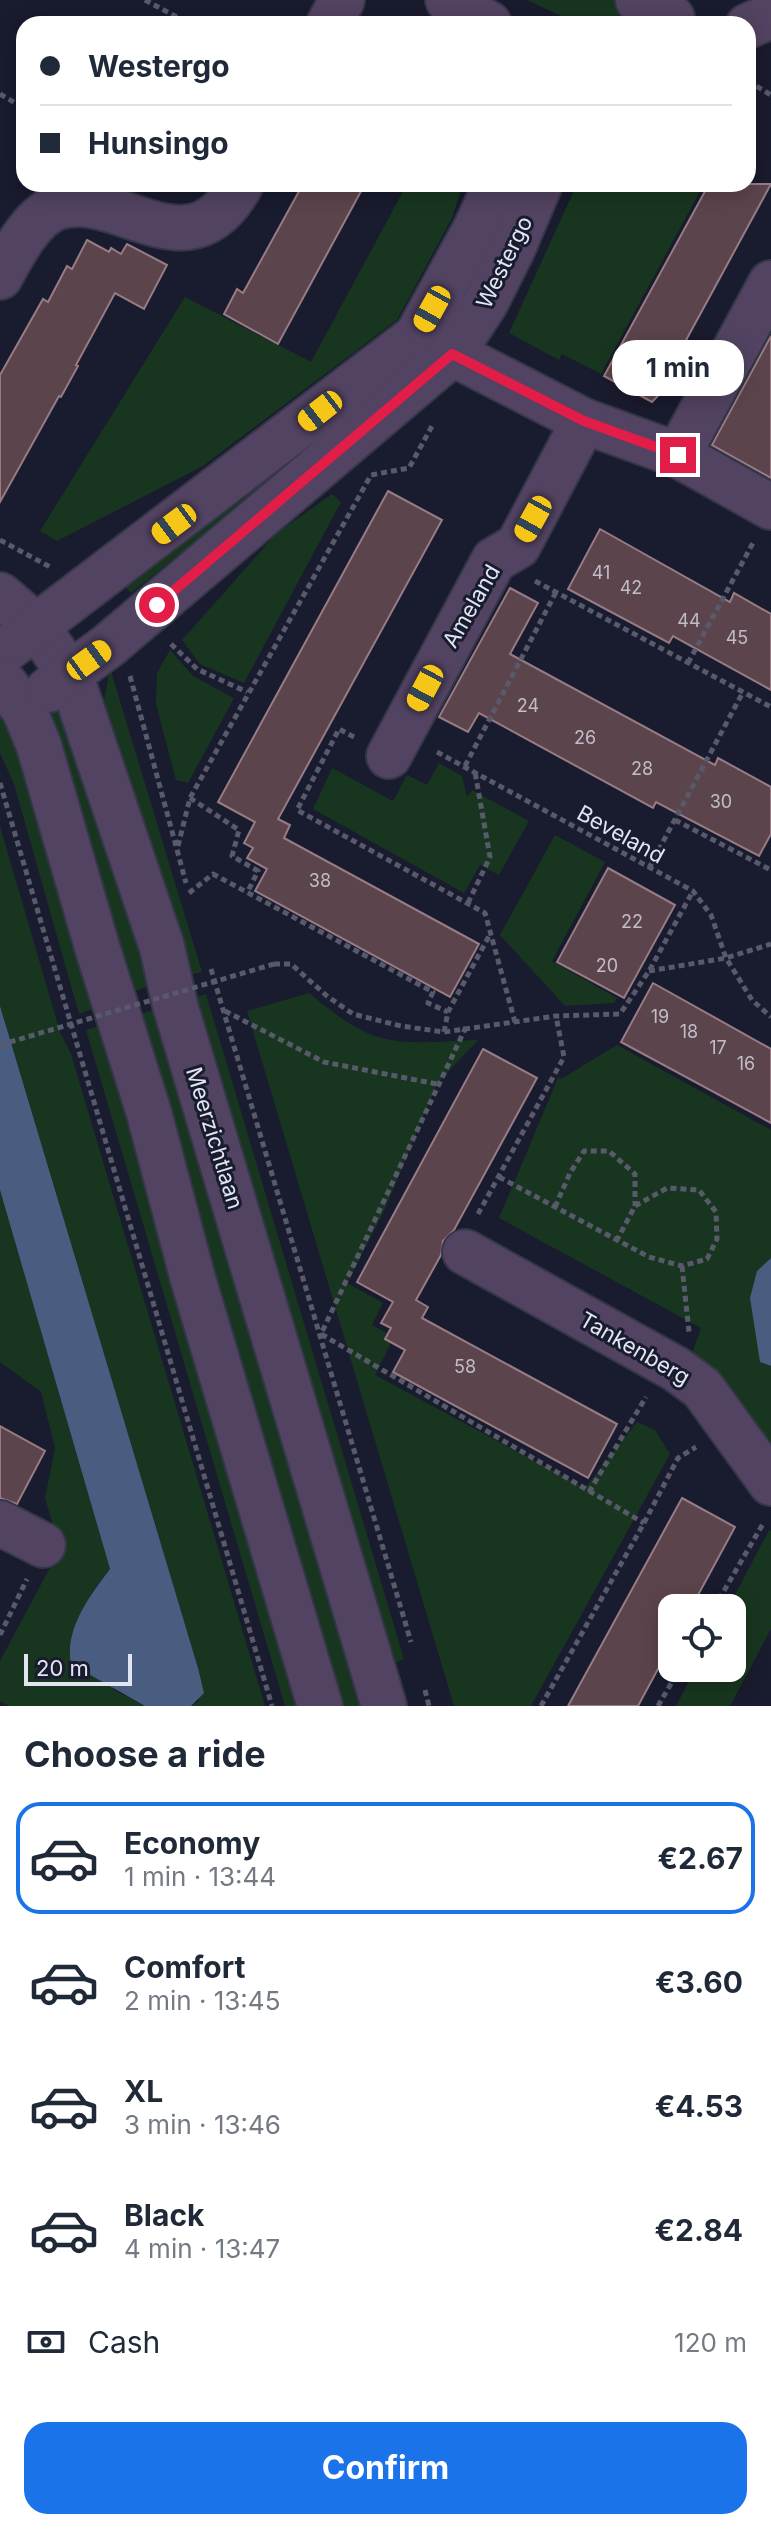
<!DOCTYPE html>
<html lang="en">
<head>
<meta charset="utf-8">
<style>
	:root { --surface:#fff; --page:#f2f2f3; --text:#1f2937; --muted:#747a83; --line:#e0e1e3; --accent:#1a73e8 }
	body { margin:0; font-family:Inter,sans-serif; background:var(--page); color:var(--text); height:100vh; display:flex; flex-direction:column; font-size:30px; white-space:nowrap }
	* { box-sizing:border-box; margin:0 }
	p { font-size:26px; color:var(--muted) }
	.icon { flex:none; width:44px; height:44px; fill:none; stroke:currentColor; stroke-width:2; stroke-linecap:round; stroke-linejoin:round }
	.map { position:relative; height:1706px; overflow:hidden }
	.side { display:flex; flex-direction:column; background:var(--surface); flex:1 }
	.side>* { flex:none }
	.top-card { position:absolute; left:16px; top:16px; width:740px; height:176px; border-radius:24px; box-shadow:0 4px 20px #0003; display:grid; align-content:center; height:176px; padding:0 24px; background:var(--surface) }
	.fabs { position:absolute; left:658px; top:1594px; display:grid; gap:16px }
	.fabs a { display:grid; place-items:center; width:88px; height:88px; border-radius:16px; background:var(--surface); box-shadow:0 4px 20px #0003; font-size:40px }
	.scale { position:absolute; left:24px; bottom:20px; width:108px; box-sizing:border-box; padding-left:8px; border:4px solid #e1e4f1; border-top:0; font-size:22px; line-height:28px; white-space:nowrap; color:#e1e4f1; -webkit-text-stroke:6px #191b2e; paint-order:stroke }
	.end { position:absolute; width:36px; height:36px; margin:-18px; border:10px solid #e11d48; background:#fff; box-shadow:0 0 0 4px #fff }
	.from { border-radius:50% }
	.bubble { position:absolute; height:56px; border-radius:24px; background:var(--surface); box-shadow:0 4px 20px #0003; font-size:26px; font-weight:700; line-height:56px; text-align:center }
	.car { position:absolute; width:24px; height:48px; margin:-24px -12px; border-radius:10px; box-shadow:0 0 6px 2px #0007; background:linear-gradient(#f5c518 24%,#345 0 40%,#f5c518 0 76%,#345 0 86%,#f5c518 0) }
	.top-card b { display:flex; align-items:center; gap:28px; height:76px; font-size:30px }
	.top-card b+b { border-top:2px solid var(--line) }
	.top-card i { width:20px; height:20px; background:var(--text) }
	ul { padding:0; list-style:none }
	li { display:flex; align-items:center; gap:24px; height:112px; margin:0 16px 12px; padding:0 8px; border:4px solid transparent; border-radius:24px }
	li div { flex:1 }
	li b { display:block; font-size:30px }
	li em { font-style:normal; font-weight:700 }
	li.current { border-color:var(--accent) }
	li>.icon { width:72px; height:72px; stroke-width:1.5 }
	h2 { padding:0 24px; font-size:36px; line-height:96px }
	.pay { display:flex; align-items:center; gap:20px; height:88px; padding:0 24px; font-size:30px }
	.pay p { margin-inline-start:auto }
	.primary-button { display:flex; gap:16px; margin-top:auto; padding:16px 24px }
	.primary-button a { flex:1; height:92px; border-radius:24px; background:var(--accent); color:#fff; font-size:32px; font-weight:700; line-height:92px; text-align:center }
	.map>svg:first-child { display:block }
</style>
</head>
<body>
<div class="map">
<svg width="771" height="1706" viewBox="0 0 771 1706">
	<rect width="100%" height="100%" fill="#191b2e"/>
	<g fill="#18361f">
		<path d="M527,0h89l36,19 -12,5h-62z"/>
		<path d="M407,184h56l-11,34 -55,102 -194,146 -146,75 -17,-10 145,-234 126,65z"/>
		<path d="M577,184h127l-103,190 -39,-20 -3,6 -50,-27z"/>
		<path d="M402,376l-271,217 -8,-9z"/>
		<path d="M332,494l9,8 -97,181 -44,-19 -18,-24 95,-107z"/>
		<path d="M170,650l23,26 41,22 -46,85 -12,-3 -20,-76 1,-31z"/>
		<path d="M110,668l92,304 -13,3 -85,-275z"/>
		<path d="M68,704l84,281 -23,8 -82,-262 4,-18z"/>
		<path d="M0,712l12,13 85,282 -18,7 -65,-230 -14,-31z"/>
		<path d="M439,763l23,13 5,21 5,-7 57,31 -30,54 -19,-10 -16,28 -151,-84 19,-41 61,33 14,-26 20,10z"/>
		<path d="M0,826l60,206 11,22 194,652h-74l8,-5 -1,-33 -198,-662z"/>
		<path d="M555,835l50,27 -53,99 65,37 -3,5 -49,3 -65,-71z"/>
		<path d="M309,993c20,16 43,36 69,44 32,9 67,4 100,3l-41,44 -53,127 -37,72 36,20 -11,22 22,12 -19,38 210,113 52,-66 18,8 15,24 -139,252h-77l-207,-695z"/>
		<path d="M206,994l198,665 -11,5 -200,-666z"/>
		<path d="M160,1008l205,698h-27l-202,-691z"/>
		<path d="M103,1025l196,681h-14l-199,-676z"/>
		<path d="M617,1045l154,85v128l-14,13 3,91 11,4v85l-82,-89 12,-34 -202,-110 59,-140 3,1z"/>
		<path d="M0,1190l110,379 -15,19 -12,21 31,81 31,16h-136l-9,-5v-40l60,-112 -15,-51 10,-50 -14,-56 -41,-30z"/>
		<path d="M769,1530l2,1v98l-41,77h-54l20,-38h36v-60h-4z"/>
	</g>
	<g fill="#495d80">
		<path d="M0,1006l198,662 6,25 -13,13h-46l-74,-42c-7,-34 19,-69 39,-95l-110,-379z"/>
		<path d="M771,1258v108l-11,-4 -10,-64 7,-27z"/>
	</g>
	<g fill="#5c444c" stroke="#977c85" stroke-width="2">
		<path d="M303,184h62l-87,160 -54,-30 13,-25 6,4z"/>
		<path d="M709,184h62l-105,193 6,4 -20,21 -48,-26z"/>
		<path d="M87,240l22,12 2,-4 10,6 6,-10 40,21 -23,44 -29,-16 -39,72 2,1 -17,31 -2,-1 -59,106v-127l43,-76 5,3 19,-36 5,3z"/>
		<path d="M771,336v142l-59,-33z"/>
		<path d="M388,491l54,29 -164,299 12,6 -6,13 195,106 -29,53 -195,-106 12,-22 -20,-11 6,-10 -9,-5 11,-21 -37,-20z"/>
		<path d="M600,529l130,73 4,-9 37,21v76l-98,-54 -4,7 -101,-54z"/>
		<path d="M510,588l28,15 -28,51 205,111 3,-7 53,29v47l-12,22 -103,-54 -3,6 -174,-95 -11,19 -29,-15z"/>
		<path d="M608,868l67,37 -51,93 -67,-36z"/>
		<path d="M653,983l118,66v74l-150,-81z"/>
		<path d="M483,1049l54,29 -83,152 -11,11 -2,14 -25,45 12,7 -6,11 195,106 -29,54 -195,-106 12,-22 -20,-11 6,-11 -10,-5 12,-21 -36,-20z"/>
		<path d="M0,1426l45,25 -28,53 -17,-6z"/>
		<path d="M682,1498l53,29 -44,81h-19v35l-34,63h-70z"/>
	</g>
	<g fill="none" stroke-linecap="round" stroke-linejoin="round">
		<g stroke="#353749" stroke-width="48">
			<g id="minor">
				<path d="M448,0l41,24"/>
				<path d="M638,0l34,18"/>
				<path d="M329,24l13,-24"/>
				<path d="M748,26l23,-10"/>
				<path d="M0,277c12,-22 32,-62 58,-70 63,-19 131,71 183,-23"/>
				<path d="M426,340l158,81 94,34 93,52"/>
				<path d="M678,455l93,-172"/>
				<path d="M0,595l36,31 34,48 92,273 13,58 209,701"/>
				<path d="M0,654l417,-318 59,-108 20,-44"/>
				<path d="M0,678l24,31 15,37 59,204 51,163 44,166 127,427"/>
				<path d="M48,690l60,-44 344,-292 34,-52 27,-54 27,-64"/>
				<path d="M389,756l105,-196 24,-14 66,-125"/>
				<path d="M465,1252l211,117 26,19 69,95"/>
				<path d="M0,1523l43,22"/>
			</g>
		</g>
		<g stroke="#585a6b" stroke-width="5" stroke-dasharray="6 4" stroke-linecap="butt">
			<path d="M145,0l45,24"/>
			<path d="M748,81l23,14"/>
			<path d="M0,94l24,14"/>
			<path d="M0,540l52,28"/>
			<path d="M535,581l236,126"/>
			<path d="M171,644l26,25 50,23"/>
			<path d="M688,663l66,-122"/>
			<path d="M130,676l56,207"/>
			<path d="M354,737l-15,-8 -42,81 188,103 30,109"/>
			<path d="M437,752l256,139 18,24 15,43 26,42 19,17"/>
			<path d="M465,766l91,-174"/>
			<path d="M0,783l272,923"/>
			<path d="M190,798l49,32 -7,26 26,15 -11,22"/>
			<path d="M675,820l96,50"/>
			<path d="M178,846l12,-48 181,-323 38,-7 23,-42"/>
			<path d="M649,868l94,-176"/>
			<path d="M189,893l24,-19 220,118 -5,11 20,9"/>
			<path d="M468,903l22,-46 -15,-85"/>
			<path d="M274,964h17l36,32 26,18 48,12 43,6 112,-16 64,-2 29,-43 44,-80"/>
			<path d="M211,969l200,673"/>
			<path d="M649,971l77,-13 45,-14"/>
			<path d="M225,1011l99,51 113,22"/>
			<path d="M466,1027l-145,307 323,189"/>
			<path d="M444,1032l4,-20 41,-76"/>
			<path d="M499,1177l150,80 33,9 25,-7 10,-20 -1,-27 -17,-22 -32,-2 -32,18 -18,34"/>
			<path d="M555,1207l15,-34 14,-22h25l26,23v32"/>
			<path d="M478,1214l86,-157 -8,-41"/>
			<path d="M682,1266l7,66"/>
			<path d="M589,1492l57,-95"/>
			<path d="M714,1608l50,-86"/>
			<path d="M0,1635l27,-56"/>
			<path d="M425,1690l4,16"/>
			<path d="M541,1706l103,-183 34,-65 18,-11"/>
			<path d="M658,1706l22,-38"/>
		</g>
		<use href="#minor" stroke="#524362" stroke-width="44"/>
		<path stroke="#585a6b" stroke-width="5" stroke-dasharray="6 4" stroke-linecap="butt" d="M0,1045l274,-81"/>
	</g>
	<g fill="none" stroke-linecap="round" stroke-linejoin="round">
		<path stroke="#e11d48" stroke-width="10" d="M157,605l295,-251 132,67 94,34"/>
	</g>
	<g text-anchor="middle" dominant-baseline="central" stroke-width="6" stroke-linejoin="round" paint-order="stroke">
		<g font-size="18" fill="#c0bcc8">
			<text x="601" y="572">41</text>
			<text x="631" y="587">42</text>
			<text x="689" y="620">44</text>
			<text x="737" y="637">45</text>
			<text x="528" y="705">24</text>
			<text x="585" y="737">26</text>
			<text x="642" y="768">28</text>
			<text x="721" y="801">30</text>
			<text x="320" y="880">38</text>
			<text x="632" y="921">22</text>
			<text x="607" y="965">20</text>
			<text x="660" y="1016">19</text>
			<text x="689" y="1031">18</text>
			<text x="718" y="1047">17</text>
			<text x="746" y="1063">16</text>
			<text x="465" y="1366">58</text>
		</g>
		<g font-size="22" fill="#e1e4f1" stroke="#191b2e">
			<text transform="translate(504 262) rotate(-64)">Westergo</text>
			<text transform="translate(471 606) rotate(-60)">Ameland</text>
			<text transform="translate(621 834) rotate(29)">Beveland</text>
			<text transform="translate(215 1138) rotate(73)">Meerzichtlaan</text>
			<text transform="translate(635 1348) rotate(30)">Tankenberg</text>
		</g>
	</g>
</svg>
<div class="fabs">
<a><svg class="icon" aria-label="locate" viewBox="0 0 24 24"><circle cx="12" cy="12" r="6"/><path d="M12 2v4M12 18v4M2 12h4M18 12h4"/></svg></a>
</div>
<div class="scale">20 m</div>
<i class="end from" style="left:157px;top:605px"></i>
<i class="end" style="left:678px;top:455px"></i>
<div class="bubble" style="left:612px;top:340px;width:132px">1 min</div>
<i class="car" style="left:432px;top:309px;rotate:209deg"></i>
<i class="car" style="left:320px;top:411px;rotate:232deg"></i>
<i class="car" style="left:533px;top:519px;rotate:209deg"></i>
<i class="car" style="left:174px;top:524px;rotate:233deg"></i>
<i class="car" style="left:89px;top:660px;rotate:54deg"></i>
<i class="car" style="left:425px;top:688px;rotate:208deg"></i>
<div class="top-card">
<b><i class="from"></i>Westergo</b>
<b><i></i>Hunsingo</b>
</div>
</div>
<section class="side">
<h2>Choose a ride</h2>
<ul>
<li class="current"><svg class="icon" aria-label="car" viewBox="0 0 24 24"><path d="M5 17H2v-5l4-1 3-4h7l3 4 3 1v5h-3M9 17h6M6 11h13"/><circle cx="7" cy="17" r="2"/><circle cx="17" cy="17" r="2"/></svg><div><b>Economy</b><p>1 min · 13:44</p></div><em>€2.67</em></li>
<li><svg class="icon" aria-label="car" viewBox="0 0 24 24"><path d="M5 17H2v-5l4-1 3-4h7l3 4 3 1v5h-3M9 17h6M6 11h13"/><circle cx="7" cy="17" r="2"/><circle cx="17" cy="17" r="2"/></svg><div><b>Comfort</b><p>2 min · 13:45</p></div><em>€3.60</em></li>
<li><svg class="icon" aria-label="car" viewBox="0 0 24 24"><path d="M5 17H2v-5l4-1 3-4h7l3 4 3 1v5h-3M9 17h6M6 11h13"/><circle cx="7" cy="17" r="2"/><circle cx="17" cy="17" r="2"/></svg><div><b>XL</b><p>3 min · 13:46</p></div><em>€4.53</em></li>
<li><svg class="icon" aria-label="car" viewBox="0 0 24 24"><path d="M5 17H2v-5l4-1 3-4h7l3 4 3 1v5h-3M9 17h6M6 11h13"/><circle cx="7" cy="17" r="2"/><circle cx="17" cy="17" r="2"/></svg><div><b>Black</b><p>4 min · 13:47</p></div><em>€2.84</em></li>
</ul>
<div class="pay"><svg class="icon" aria-label="cash" viewBox="0 0 24 24"><path d="M3 7h18v10H3z"/><circle cx="12" cy="12" r="2"/></svg>Cash<p>120 m</p></div>
<div class="primary-button"><a>Confirm</a></div>
</section>
</body>
</html>
